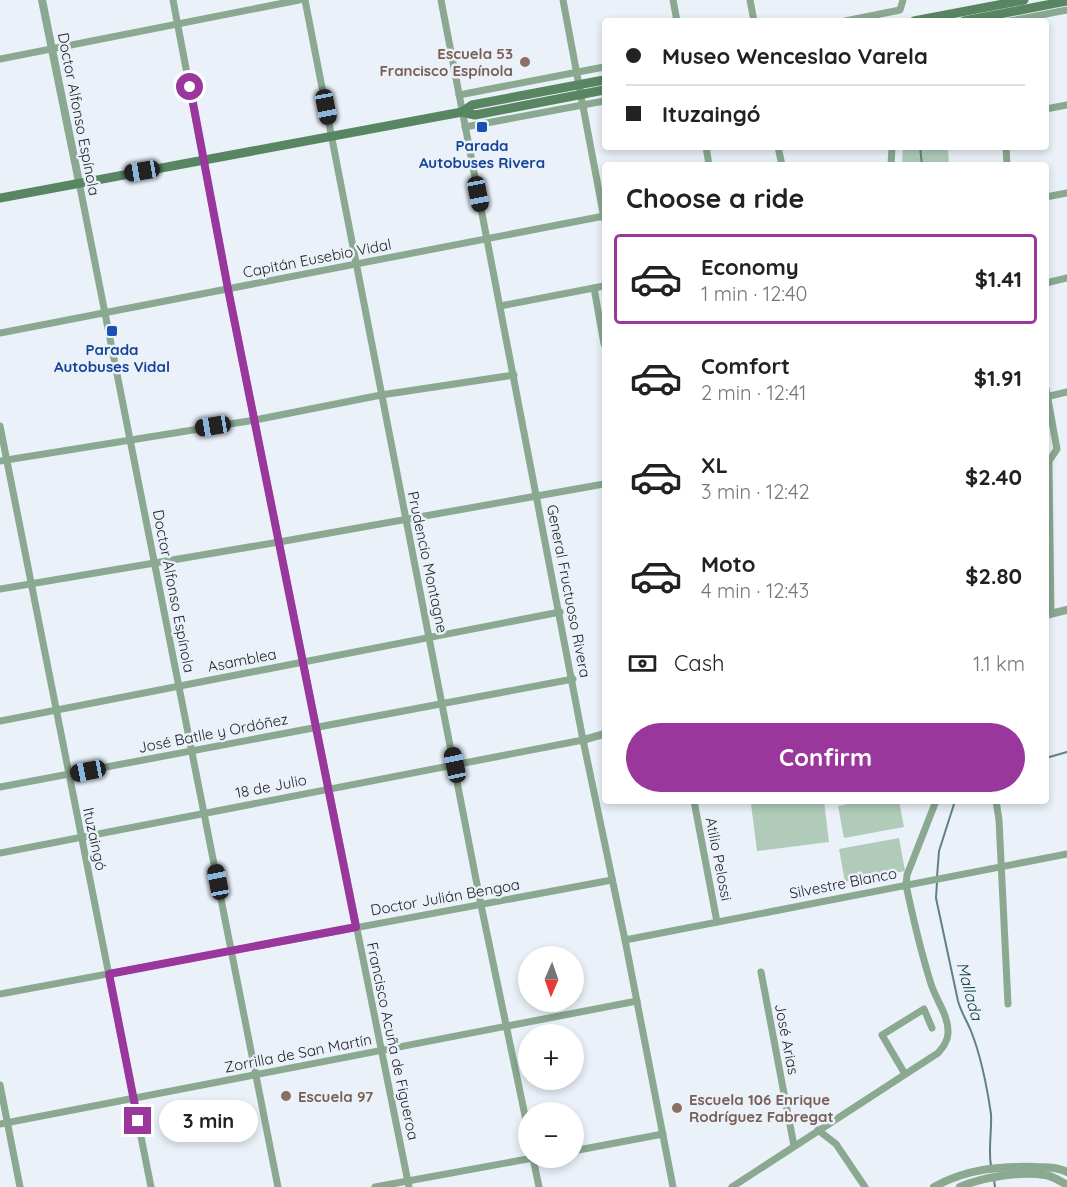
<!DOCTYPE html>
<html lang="en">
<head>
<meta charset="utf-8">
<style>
	:root { --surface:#fff; --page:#f6f6f6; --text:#222; --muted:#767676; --line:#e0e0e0; --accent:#9a379d }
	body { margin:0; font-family:Quicksand,sans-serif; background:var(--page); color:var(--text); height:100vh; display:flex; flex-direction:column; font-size:22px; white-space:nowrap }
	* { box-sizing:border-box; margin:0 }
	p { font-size:20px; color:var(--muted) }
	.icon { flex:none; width:33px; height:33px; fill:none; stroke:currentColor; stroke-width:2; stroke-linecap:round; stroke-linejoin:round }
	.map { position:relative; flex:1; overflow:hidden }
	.drawer { position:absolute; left:602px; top:162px; width:447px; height:642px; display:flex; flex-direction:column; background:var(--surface); border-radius:6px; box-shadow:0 3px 9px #0003 }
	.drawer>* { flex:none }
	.top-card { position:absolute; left:602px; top:18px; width:447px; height:132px; border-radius:6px; box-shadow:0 3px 9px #0003; display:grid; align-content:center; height:132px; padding:0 24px; background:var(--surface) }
	.needle { width:39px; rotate:182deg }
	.tools { position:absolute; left:518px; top:946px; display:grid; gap:12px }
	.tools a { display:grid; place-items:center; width:66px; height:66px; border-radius:50%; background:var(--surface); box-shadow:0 3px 9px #0003; font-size:30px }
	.end { position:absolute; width:27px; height:27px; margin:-14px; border:8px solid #9a379d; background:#fff; box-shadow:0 0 0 3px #fff }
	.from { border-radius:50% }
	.bubble { position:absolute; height:42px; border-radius:21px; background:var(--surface); box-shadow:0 3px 9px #0003; font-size:20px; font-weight:800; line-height:42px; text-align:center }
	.car { position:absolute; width:18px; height:36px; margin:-18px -9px; border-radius:8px; box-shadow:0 0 4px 2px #0007; background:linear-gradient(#222 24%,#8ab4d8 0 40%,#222 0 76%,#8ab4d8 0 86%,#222 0) }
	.top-card b { display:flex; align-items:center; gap:21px; height:57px; font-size:22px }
	.top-card b+b { border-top:2px solid var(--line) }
	.top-card i { width:15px; height:15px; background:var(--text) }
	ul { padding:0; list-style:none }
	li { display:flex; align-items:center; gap:18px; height:90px; margin:0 12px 9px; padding:0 12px; border:3px solid transparent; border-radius:6px }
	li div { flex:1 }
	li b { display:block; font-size:22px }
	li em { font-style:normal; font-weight:800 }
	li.active { border-color:var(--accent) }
	li>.icon { width:54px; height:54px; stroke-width:1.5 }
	h2 { padding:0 24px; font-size:27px; line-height:72px }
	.pay { display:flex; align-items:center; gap:15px; height:66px; padding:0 24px; font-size:22px }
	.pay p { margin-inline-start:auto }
	.cta { display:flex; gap:12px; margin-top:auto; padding:12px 24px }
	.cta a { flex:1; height:69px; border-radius:36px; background:var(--accent); color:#fff; font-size:24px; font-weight:800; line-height:69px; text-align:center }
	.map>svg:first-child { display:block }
</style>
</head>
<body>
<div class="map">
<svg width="1067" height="1187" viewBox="0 0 1067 1187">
	<rect width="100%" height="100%" fill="#eaf1f9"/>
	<g fill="#b0cbb9">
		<path d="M903,147h45l1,18h-47z"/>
		<path d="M776,801h48l5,41 -72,9 -6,-47z"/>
		<path d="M862,801h37l5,26 -60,11 -6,-32z"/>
		<path d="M899,838l6,33 -60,11 -6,-33z"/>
	</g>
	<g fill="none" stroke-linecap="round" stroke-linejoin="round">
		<g stroke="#618183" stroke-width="2">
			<path d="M920,147l2,18"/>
			<path d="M1046,758l21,-6"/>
			<path d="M937,877l2,-26 16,-50"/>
			<path d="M937,882l-1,16 22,103c3,11 9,20 13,30 10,25 16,56 20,83 1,17 -3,34 0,52"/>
			<path d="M994,1180l1,7"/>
		</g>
		<g stroke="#8aa990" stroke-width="7">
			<path d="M173,0l55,289 181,898"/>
			<path d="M305,0l176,905 47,225"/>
			<path d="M441,0l142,740 42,200 48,247"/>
			<path d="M563,0l41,218"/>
			<path d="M673,0l4,21"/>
			<path d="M750,0l4,21"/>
			<path d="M845,21l55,-11 3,-10"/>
			<path d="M1010,21l57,-11"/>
			<path d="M0,59l299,-59"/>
			<path d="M459,95l145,-28"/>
			<path d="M1046,109l21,-4"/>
			<path d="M465,127l139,-26"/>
			<path d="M706,147l3,18"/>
			<path d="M778,147l4,18"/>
			<path d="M1006,147l1,18"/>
			<path d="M891,165l1,-18"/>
			<path d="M79,182l199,1005"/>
			<path d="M1046,197l21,-4"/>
			<path d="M1046,283l21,-5"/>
			<path d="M594,288l10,56"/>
			<path d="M500,306l104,-20"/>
			<path d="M0,333l604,-117"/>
			<path d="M1046,389l11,60 -8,12v8l2,145"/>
			<path d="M1046,397l21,-5"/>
			<path d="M0,426l151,761"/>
			<path d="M0,461l255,-41 126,-25 133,-20"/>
			<path d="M0,589l279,-47 325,-58"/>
			<path d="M0,721l560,-109"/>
			<path d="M0,787l573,-108"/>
			<path d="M694,801l23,121"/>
			<path d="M996,801l3,19 9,184"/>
			<path d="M0,853l583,-113"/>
			<path d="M625,940l442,-86"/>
			<path d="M761,972l33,174"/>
			<path d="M0,994l612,-114"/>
			<path d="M905,1074l-23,-39 42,-26 8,19"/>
			<path d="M0,1085l20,102"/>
			<path d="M0,1124l637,-123"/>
			<path d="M818,1130l18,14 29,43"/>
			<path d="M573,1151l90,-17"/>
			<path d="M533,1158l6,29"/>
			<path d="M375,1187l158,-29"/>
			<path d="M732,1187l206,-134c5,-6 10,-12 10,-20 1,-17 -12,-33 -17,-49 -10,-32 -18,-66 -25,-99l1,-10 29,-74"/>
		</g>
		<g stroke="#8aa990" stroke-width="8">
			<path d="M42,0l37,182"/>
			<path d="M1046,615l21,-5"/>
			<path d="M583,740l21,-6"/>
			<path d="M934,1187c32,-18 65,-21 101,-20 10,0 23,0 32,5"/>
			<path d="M960,1187c23,-10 60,-16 85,-12 8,1 15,6 22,10"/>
		</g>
		<g stroke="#588663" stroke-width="9">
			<path d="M914,21l110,-21"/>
			<path d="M964,21l103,-20"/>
			<path d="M462,112l10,-7 132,-25"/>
			<path d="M0,198l462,-86 13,3 129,-25"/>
		</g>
	</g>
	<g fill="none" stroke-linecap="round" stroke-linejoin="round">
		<path stroke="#9a379d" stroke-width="8" d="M138,1121l-29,-147 247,-47 -128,-638 -38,-202"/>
	</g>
	<g fill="#8d6e63" stroke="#eaf1f9" stroke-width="2">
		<circle cx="525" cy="62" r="6"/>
		<circle cx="286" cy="1096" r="6"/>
		<circle cx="677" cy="1108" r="6"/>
	</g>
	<g fill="#1a4fb4" stroke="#eaf1f9" stroke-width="2">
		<rect x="476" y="121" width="12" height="12" rx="3"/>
		<rect x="106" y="325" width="12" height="12" rx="3"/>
	</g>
	<g text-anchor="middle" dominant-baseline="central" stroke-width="5" stroke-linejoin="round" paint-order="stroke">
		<g font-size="15" font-weight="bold" fill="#785e54" stroke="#eaf1f9" text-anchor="start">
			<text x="513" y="53" text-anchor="end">Escuela 53<tspan x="513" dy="17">Francisco Espínola</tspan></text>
			<text x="298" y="1096">Escuela 97</text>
			<text x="689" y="1099">Escuela 106 Enrique<tspan x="689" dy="17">Rodríguez Fabregat</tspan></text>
		</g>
		<g font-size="15" fill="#1c1e21" stroke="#eaf1f9">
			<text transform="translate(79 114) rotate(79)">Doctor Alfonso Espínola</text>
			<text transform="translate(317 258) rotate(-11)">Capitán Eusebio Vidal</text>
			<text transform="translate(428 562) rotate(78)">Prudencio Montagne</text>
			<text transform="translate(174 591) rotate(79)">Doctor Alfonso Espínola</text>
			<text transform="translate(569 591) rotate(79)">General Fructuoso Rivera</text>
			<text transform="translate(242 660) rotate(-11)">Asamblea</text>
			<text transform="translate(213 733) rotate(-11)">José Batlle y Ordóñez</text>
			<text transform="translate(271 786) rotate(-11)">18 de Julio</text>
			<text transform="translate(95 839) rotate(78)">Ituzaingó</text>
			<text transform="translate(719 859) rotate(79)">Atilio Pelossi</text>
			<text transform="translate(843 883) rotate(-11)">Silvestre Blanco</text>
			<text transform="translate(445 897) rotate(-10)">Doctor Julián Bengoa</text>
			<text transform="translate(787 1039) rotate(79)">José Arias</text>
			<text transform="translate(393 1041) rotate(78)">Francisco Acuña de Figueroa</text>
			<text transform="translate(298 1053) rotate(-11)">Zorrilla de San Martín</text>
		</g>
		<g font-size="15" font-weight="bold" fill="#164399" stroke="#eaf1f9">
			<text x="482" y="145">Parada<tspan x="482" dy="17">Autobuses Rivera</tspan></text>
			<text x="112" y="349">Parada<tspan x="112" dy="17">Autobuses Vidal</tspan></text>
		</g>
		<g font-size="16" font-style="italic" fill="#0c393b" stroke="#eaf1f9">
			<text transform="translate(970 991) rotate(75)">Mallada</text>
		</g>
	</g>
</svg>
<div class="tools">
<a><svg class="needle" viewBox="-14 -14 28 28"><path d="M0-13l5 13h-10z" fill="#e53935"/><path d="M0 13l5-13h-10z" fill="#767676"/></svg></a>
<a>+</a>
<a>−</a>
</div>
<i class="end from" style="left:190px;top:87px"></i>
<i class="end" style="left:138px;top:1121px"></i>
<div class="bubble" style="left:159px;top:1100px;width:99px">3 min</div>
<i class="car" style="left:326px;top:107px;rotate:169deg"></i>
<i class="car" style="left:142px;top:171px;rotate:260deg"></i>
<i class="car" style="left:478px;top:194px;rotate:169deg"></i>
<i class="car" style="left:213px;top:426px;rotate:261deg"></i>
<i class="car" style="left:455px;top:765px;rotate:348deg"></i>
<i class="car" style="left:88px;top:771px;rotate:259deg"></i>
<i class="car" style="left:218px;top:882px;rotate:349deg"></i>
<div class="top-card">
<b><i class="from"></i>Museo Wenceslao Varela</b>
<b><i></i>Ituzaingó</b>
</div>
<section class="drawer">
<h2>Choose a ride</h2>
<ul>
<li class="active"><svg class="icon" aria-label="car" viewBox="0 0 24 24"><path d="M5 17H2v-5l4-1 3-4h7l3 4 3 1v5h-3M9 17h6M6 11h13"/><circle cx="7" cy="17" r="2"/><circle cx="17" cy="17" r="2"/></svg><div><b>Economy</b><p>1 min · 12:40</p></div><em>$1.41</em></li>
<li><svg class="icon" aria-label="car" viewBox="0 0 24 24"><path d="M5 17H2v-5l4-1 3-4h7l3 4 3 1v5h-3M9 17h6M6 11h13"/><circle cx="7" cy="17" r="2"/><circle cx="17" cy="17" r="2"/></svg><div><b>Comfort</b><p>2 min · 12:41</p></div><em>$1.91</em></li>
<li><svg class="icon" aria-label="car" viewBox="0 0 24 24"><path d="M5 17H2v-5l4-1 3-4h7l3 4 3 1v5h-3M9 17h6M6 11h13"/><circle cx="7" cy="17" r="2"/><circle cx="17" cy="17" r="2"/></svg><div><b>XL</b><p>3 min · 12:42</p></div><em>$2.40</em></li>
<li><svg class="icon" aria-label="car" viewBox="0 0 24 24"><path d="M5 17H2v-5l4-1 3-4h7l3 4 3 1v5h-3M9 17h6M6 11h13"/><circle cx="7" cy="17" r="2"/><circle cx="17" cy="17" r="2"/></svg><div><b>Moto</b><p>4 min · 12:43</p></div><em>$2.80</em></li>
</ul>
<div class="pay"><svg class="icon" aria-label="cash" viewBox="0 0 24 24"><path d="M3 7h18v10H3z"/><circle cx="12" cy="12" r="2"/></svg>Cash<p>1.1 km</p></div>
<div class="cta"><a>Confirm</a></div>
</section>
</div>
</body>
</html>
